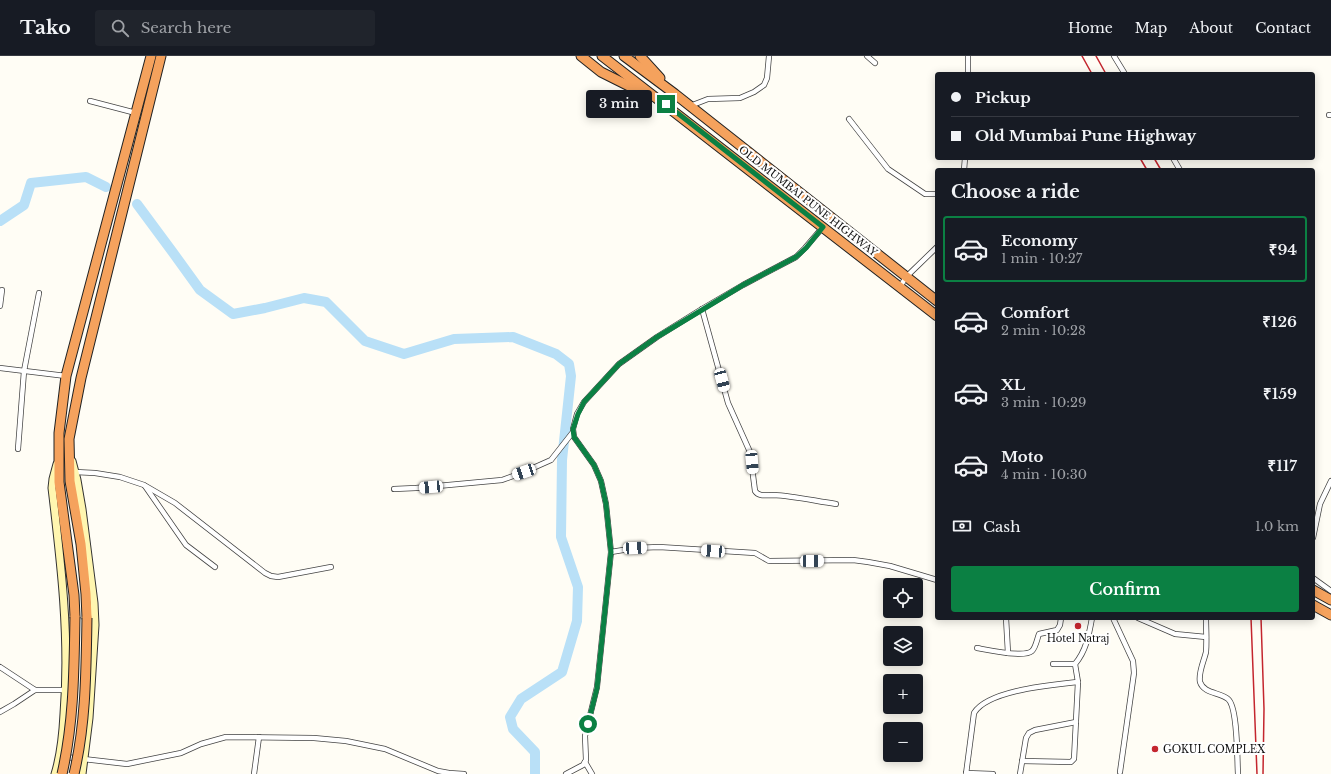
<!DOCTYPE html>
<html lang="en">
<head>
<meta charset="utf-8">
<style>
	:root { --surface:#171b24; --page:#20242c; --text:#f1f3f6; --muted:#9ea1a6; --line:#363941; --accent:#0b8043 }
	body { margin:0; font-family:"Libre Baskerville",serif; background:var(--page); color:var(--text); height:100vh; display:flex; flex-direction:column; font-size:15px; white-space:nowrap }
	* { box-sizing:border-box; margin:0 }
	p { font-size:13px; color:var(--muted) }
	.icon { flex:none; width:22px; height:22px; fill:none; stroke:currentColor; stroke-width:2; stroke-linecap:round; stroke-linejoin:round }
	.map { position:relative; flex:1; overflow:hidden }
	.details { position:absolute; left:935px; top:112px; width:380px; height:452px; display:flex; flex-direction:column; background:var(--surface); border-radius:4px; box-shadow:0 2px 10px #0003 }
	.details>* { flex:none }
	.banner { position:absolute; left:935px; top:16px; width:380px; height:88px; border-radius:4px; box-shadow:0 2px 10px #0003; display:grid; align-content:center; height:88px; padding:0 16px; background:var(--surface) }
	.controls { position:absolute; left:883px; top:522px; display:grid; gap:8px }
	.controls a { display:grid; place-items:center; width:40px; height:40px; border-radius:4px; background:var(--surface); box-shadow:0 2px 10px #0003; font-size:20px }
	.end { position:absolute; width:18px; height:18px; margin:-9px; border:5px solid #0b8043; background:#fff; box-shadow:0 0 0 2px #fff }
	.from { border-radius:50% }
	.bubble { position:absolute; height:28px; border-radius:4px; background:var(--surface); box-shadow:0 2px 10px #0003; font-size:13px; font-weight:600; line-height:28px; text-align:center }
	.car { position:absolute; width:12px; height:24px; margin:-12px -6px; border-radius:5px; box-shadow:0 0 3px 1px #0007; background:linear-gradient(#fff 24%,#345 0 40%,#fff 0 76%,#345 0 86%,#fff 0) }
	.banner b { display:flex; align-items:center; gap:14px; height:38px; font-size:15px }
	.banner b+b { border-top:1px solid var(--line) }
	.banner i { width:10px; height:10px; background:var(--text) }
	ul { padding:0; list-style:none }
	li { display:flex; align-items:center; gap:12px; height:66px; margin:0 8px 6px; padding:0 8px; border:2px solid transparent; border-radius:4px }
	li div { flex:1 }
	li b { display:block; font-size:15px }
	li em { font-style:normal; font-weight:600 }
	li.selected { border-color:var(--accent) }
	li>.icon { width:36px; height:36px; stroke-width:1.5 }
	h2 { padding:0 16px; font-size:18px; line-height:48px }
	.pay { display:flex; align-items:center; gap:10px; height:44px; padding:0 16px; font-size:15px }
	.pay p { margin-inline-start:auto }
	.cta { display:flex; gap:8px; margin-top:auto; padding:8px 16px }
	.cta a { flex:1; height:46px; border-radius:4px; background:var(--accent); color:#fff; font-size:16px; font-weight:600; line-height:46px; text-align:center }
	header { display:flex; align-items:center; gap:24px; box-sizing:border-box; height:56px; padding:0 20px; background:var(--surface); border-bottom:1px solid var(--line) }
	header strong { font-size:19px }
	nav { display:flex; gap:22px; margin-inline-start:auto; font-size:14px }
	.search { width:280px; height:36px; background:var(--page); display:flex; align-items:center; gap:10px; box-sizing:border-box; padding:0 14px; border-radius:4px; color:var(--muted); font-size:15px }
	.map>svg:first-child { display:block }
</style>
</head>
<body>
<header>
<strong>Tako</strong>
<div class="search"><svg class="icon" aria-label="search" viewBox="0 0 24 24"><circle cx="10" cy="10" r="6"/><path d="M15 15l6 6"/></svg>Search here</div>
<nav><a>Home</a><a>Map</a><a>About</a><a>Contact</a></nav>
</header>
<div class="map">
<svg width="1331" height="718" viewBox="0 0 1331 718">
	<rect width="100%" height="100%" fill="#fffdf5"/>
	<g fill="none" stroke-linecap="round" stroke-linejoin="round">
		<g stroke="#b9e0f7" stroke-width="10">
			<path d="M137,148l37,50 26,36 33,24 32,-6 39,-10 22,4 39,39 39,13 50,-15 59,-2 43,17 13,10 2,12 -9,84 -1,77 17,50 -1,34 -15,51 -41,27 -11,18 3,12 22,23v22"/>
			<path d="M0,165l24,-16 7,-22 55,-6 20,10"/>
		</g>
		<g stroke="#444" stroke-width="6">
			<g id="street">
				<path d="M867,0l8,7"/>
				<path d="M1114,0l11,18"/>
				<path d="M968,18v-18"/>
				<path d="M90,45l46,12"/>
				<path d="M690,50l18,-7 32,-1 14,-6 10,-7 3,-7 2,-22"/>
				<path d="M1329,59h2"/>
				<path d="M849,63l39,50 37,25h12"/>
				<path d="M1173,102l7,12"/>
				<path d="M964,114l1,-12"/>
				<path d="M900,231l6,-10 31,-30"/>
				<path d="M0,250l2,-16"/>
				<path d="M702,253l26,94 22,49 5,39c4,6 11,4 18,4 21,1 42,6 63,9"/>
				<path d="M0,312l66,8"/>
				<path d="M18,393l6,-78 15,-78"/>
				<path d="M75,416l20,1 25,4 24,8 31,18 90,70 6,3 7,1 53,-10"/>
				<path d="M145,430l41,59 29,22"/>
				<path d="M394,433l22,-1 86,-8 22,-8 27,-12 22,-28"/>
				<path d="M1313,482l7,-34 11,-23"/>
				<path d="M611,496l24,-4 24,-1 96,6 14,8 84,-1 15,2 22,4 47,14"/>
				<path d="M1313,522l18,13"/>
				<path d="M1006,562l2,35"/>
				<path d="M1113,562l20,43 1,12 -14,99"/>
				<path d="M1138,562l37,16 31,3"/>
				<path d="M1206,562c0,11 1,23 0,34 -2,9 -8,21 -6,30 4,12 20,10 28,17 10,8 9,61 10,75"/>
				<path d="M977,592c11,2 47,10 55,3 4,-4 5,-12 7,-17l18,-4 3,-5 1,-7"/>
				<path d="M1053,608h22"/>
				<path d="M0,611l35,23h31"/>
				<path d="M0,656l14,-8 21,-14"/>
				<path d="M66,701l61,7 54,-11 20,-9 25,-7 88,1 32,3 39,8 53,22 11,2 15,1"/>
				<path d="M1022,705l49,1 3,-3 4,-77 -3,-18c11,-13 14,-29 17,-46"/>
				<path d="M585,706l7,12"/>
				<path d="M966,717l27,1"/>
				<path d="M254,718l5,-37"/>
				<path d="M566,718l17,-9 3,-5 -1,-24 12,-49 14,-135 -5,-48 -5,-23 -7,-16 -20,-28 -1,-8 4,-15 7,-12 35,-38 38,-27 45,-28 41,-24 53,-28 9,-9 18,-21"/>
				<path d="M966,718l8,-61c14,-23 78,-28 104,-31"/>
				<path d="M1020,718l6,-36 3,-5 6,-3 41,-8"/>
			</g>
		</g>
		<g stroke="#333" stroke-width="9">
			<g id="secondary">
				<path d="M72,405l5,19 5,29 12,94 1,22 -6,93 -7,56"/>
				<path d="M55,718c6,-19 8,-40 9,-60 6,-76 -3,-151 -12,-226l1,-9 4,-15"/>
			</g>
		</g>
		<g stroke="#222" stroke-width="11">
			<g id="highway">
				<path d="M581,0l20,16 44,22"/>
				<path d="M602,0l335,260"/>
				<path d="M624,0l51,38 262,207"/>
				<path d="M640,0l20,22"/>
				<path d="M1313,534l18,10"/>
				<path d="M1313,549l18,10"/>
				<path d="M75,561l-1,-22 -15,-113v-49l7,-57 85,-320"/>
				<path d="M87,562l-1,-24 -5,-50 -11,-63 -1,-42 12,-61 80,-322"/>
			</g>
		</g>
		<use href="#street" stroke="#fff" stroke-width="4.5"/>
		<use href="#secondary" stroke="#fff6b0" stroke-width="7"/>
		<use href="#highway" stroke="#f5a25d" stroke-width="9"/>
		<g stroke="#c4262e" stroke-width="1.5">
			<path d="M1082,0l10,18"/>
			<path d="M1096,0l10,18"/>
			<path d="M1140,102l7,12"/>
			<path d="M1154,102l7,12"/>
			<path d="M1251,562l6,156"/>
			<path d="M1261,562l3,91 -1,65"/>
		</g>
		<g stroke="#222" stroke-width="11" stroke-linecap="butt">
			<g id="highway-bridge">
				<path d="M62,718c12,-53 12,-104 13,-157"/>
				<path d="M74,718c12,-51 12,-103 13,-156"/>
			</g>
		</g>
		<use href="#highway-bridge" stroke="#f5a25d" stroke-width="9"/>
	</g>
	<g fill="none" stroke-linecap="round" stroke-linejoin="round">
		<path stroke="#0b8043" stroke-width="5" d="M588,668l9,-36 14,-136 -5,-48 -5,-23 -7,-16 -20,-28 -1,-8 5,-15 6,-12 35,-38 38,-27 45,-27 41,-25 53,-28 10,-9 17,-21 -157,-123"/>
	</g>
	<g fill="#c4262e" stroke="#fff" stroke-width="1.5">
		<circle cx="1078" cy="570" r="4"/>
		<circle cx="1155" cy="693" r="4"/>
	</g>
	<g text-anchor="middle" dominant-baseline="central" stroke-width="4" stroke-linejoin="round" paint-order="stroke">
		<g font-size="10" fill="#111" stroke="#fff">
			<text transform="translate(808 145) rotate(38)">OLD MUMBAI PUNE HIGHWAY</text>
		</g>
		<g font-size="10" fill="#111" stroke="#fff">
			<text x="1078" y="582">Hotel Natraj</text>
			<text x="1163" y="693" text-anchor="start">GOKUL COMPLEX</text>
		</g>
	</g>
</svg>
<div class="controls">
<a><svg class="icon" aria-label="locate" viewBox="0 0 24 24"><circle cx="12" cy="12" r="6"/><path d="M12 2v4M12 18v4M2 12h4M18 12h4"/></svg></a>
<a><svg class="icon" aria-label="layers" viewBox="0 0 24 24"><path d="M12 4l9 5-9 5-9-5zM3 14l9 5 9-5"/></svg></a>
<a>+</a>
<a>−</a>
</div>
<i class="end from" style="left:588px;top:668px"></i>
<i class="end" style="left:666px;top:48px"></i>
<div class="bubble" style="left:586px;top:34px;width:66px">3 min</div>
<i class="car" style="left:722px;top:324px;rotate:165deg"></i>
<i class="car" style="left:752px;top:406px;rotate:175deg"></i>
<i class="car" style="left:524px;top:416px;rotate:251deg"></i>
<i class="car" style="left:431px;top:431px;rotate:265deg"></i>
<i class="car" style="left:635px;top:492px;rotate:87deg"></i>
<i class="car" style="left:713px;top:495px;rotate:274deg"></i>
<i class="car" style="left:812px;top:505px;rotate:89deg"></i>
<div class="banner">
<b><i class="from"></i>Pickup</b>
<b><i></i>Old Mumbai Pune Highway</b>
</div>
<section class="details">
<h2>Choose a ride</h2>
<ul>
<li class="selected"><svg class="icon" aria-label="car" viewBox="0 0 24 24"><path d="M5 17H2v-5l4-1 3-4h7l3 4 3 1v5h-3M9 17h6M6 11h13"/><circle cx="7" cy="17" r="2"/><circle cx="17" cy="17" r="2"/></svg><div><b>Economy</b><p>1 min · 10:27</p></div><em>₹94</em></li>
<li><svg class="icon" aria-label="car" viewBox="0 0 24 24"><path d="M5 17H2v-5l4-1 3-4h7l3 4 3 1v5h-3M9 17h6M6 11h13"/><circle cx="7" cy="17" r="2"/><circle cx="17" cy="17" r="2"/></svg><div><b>Comfort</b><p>2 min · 10:28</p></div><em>₹126</em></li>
<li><svg class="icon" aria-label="car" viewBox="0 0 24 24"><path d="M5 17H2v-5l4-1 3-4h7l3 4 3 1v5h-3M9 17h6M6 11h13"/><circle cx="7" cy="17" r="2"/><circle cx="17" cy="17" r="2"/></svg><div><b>XL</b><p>3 min · 10:29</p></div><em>₹159</em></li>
<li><svg class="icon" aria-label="car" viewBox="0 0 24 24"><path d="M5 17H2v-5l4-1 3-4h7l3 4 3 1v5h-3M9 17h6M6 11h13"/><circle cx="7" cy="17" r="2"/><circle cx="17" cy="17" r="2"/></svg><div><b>Moto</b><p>4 min · 10:30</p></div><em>₹117</em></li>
</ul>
<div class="pay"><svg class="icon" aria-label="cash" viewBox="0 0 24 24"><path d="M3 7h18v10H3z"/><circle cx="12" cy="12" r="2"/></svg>Cash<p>1.0 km</p></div>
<div class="cta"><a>Confirm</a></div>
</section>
</div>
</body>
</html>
